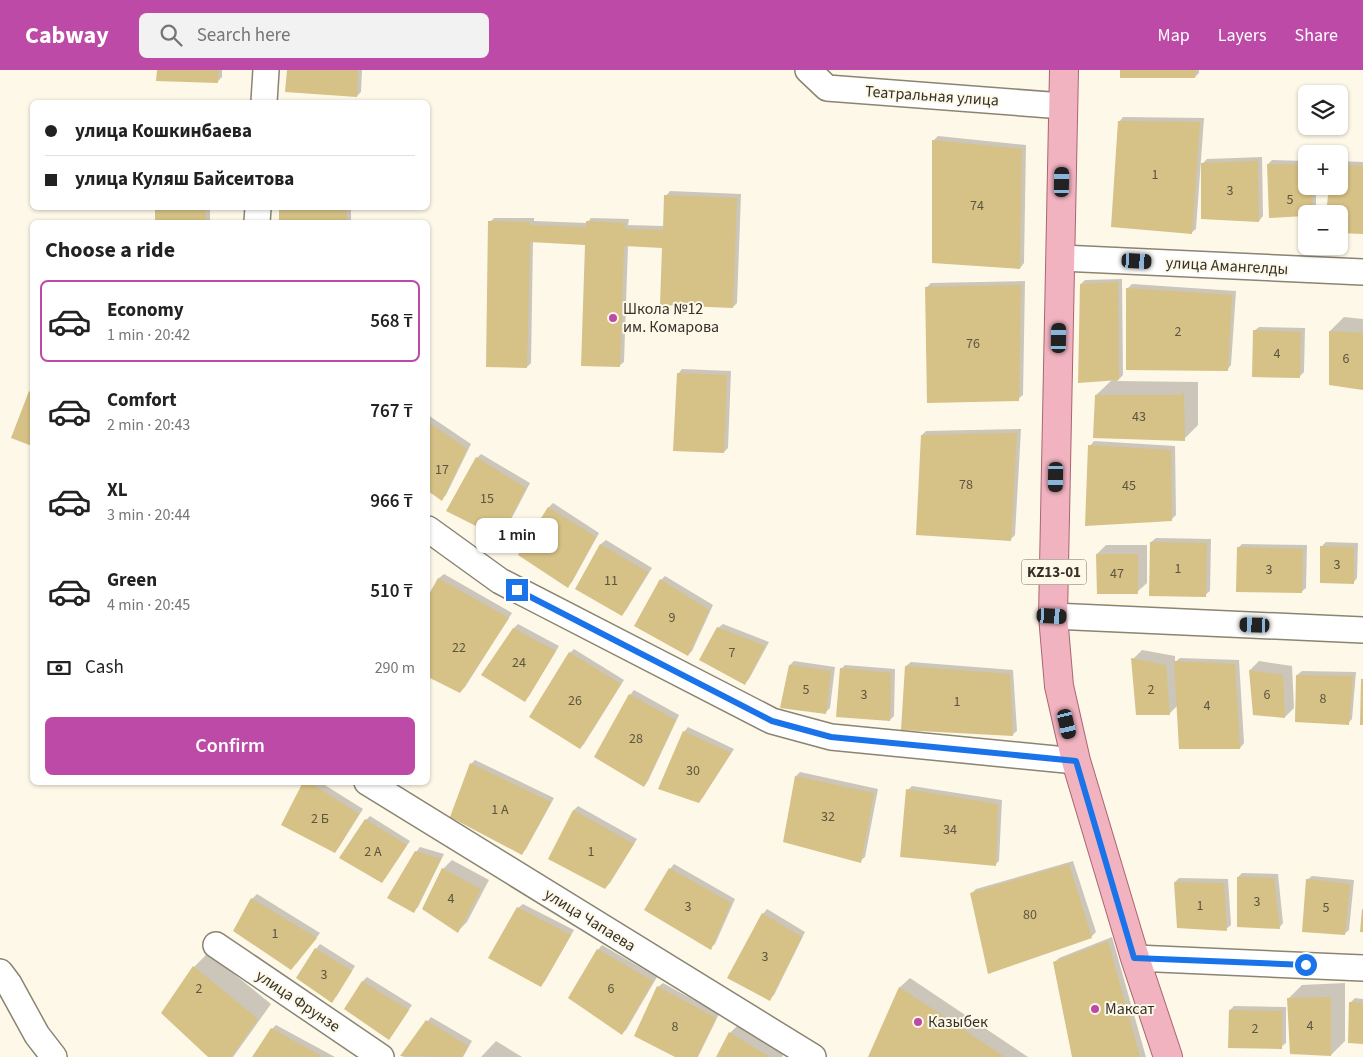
<!DOCTYPE html>
<html lang="en">
<head>
<meta charset="utf-8">
<style>
	:root { --surface:#fff; --page:#f2f2f2; --text:#222; --muted:#767676; --line:#e0e0e0; --accent:#bc4aa6 }
	body { margin:0; font-family:"Source Sans 3",sans-serif; background:var(--page); color:var(--text); height:100vh; display:flex; flex-direction:column; font-size:19px; white-space:nowrap }
	* { box-sizing:border-box; margin:0 }
	p { font-size:16px; color:var(--muted) }
	.icon { flex:none; width:28px; height:28px; fill:none; stroke:currentColor; stroke-width:2; stroke-linecap:round; stroke-linejoin:round }
	.map { position:relative; flex:1; overflow:hidden }
	.drawer { position:absolute; left:30px; top:150px; width:400px; height:565px; display:flex; flex-direction:column; background:var(--surface); border-radius:8px; box-shadow:0 1px 4px #0004 }
	.drawer>* { flex:none }
	.banner { position:absolute; left:30px; top:30px; width:400px; height:110px; border-radius:8px; box-shadow:0 1px 4px #0004; display:grid; align-content:center; height:110px; padding:0 15px; background:var(--surface) }
	.buttons { position:absolute; left:1298px; top:15px; display:grid; gap:10px }
	.buttons a { display:grid; place-items:center; width:50px; height:50px; border-radius:8px; background:var(--surface); box-shadow:0 1px 4px #0004; font-size:25px }
	.end { position:absolute; width:22px; height:22px; margin:-11px; border:6px solid #1a73e8; background:#fff; box-shadow:0 0 0 2px #fff }
	.from { border-radius:50% }
	.bubble { position:absolute; height:35px; border-radius:8px; background:var(--surface); box-shadow:0 1px 4px #0004; font-size:16px; font-weight:600; line-height:35px; text-align:center }
	.car { position:absolute; width:15px; height:30px; margin:-15px -8px; border-radius:6px; box-shadow:0 0 4px 1px #0007; background:linear-gradient(#222 24%,#8ab4d8 0 40%,#222 0 76%,#8ab4d8 0 86%,#222 0) }
	.banner b { display:flex; align-items:center; gap:18px; height:48px; font-size:19px }
	.banner b+b { border-top:1px solid var(--line) }
	.banner i { width:12px; height:12px; background:var(--text) }
	ul { padding:0; list-style:none }
	li { display:flex; align-items:center; gap:15px; height:82px; margin:0 10px 8px; padding:0 5px; border:2px solid transparent; border-radius:8px }
	li div { flex:1 }
	li b { display:block; font-size:19px }
	li em { font-style:normal; font-weight:600 }
	li.selected { border-color:var(--accent) }
	li>.icon { width:45px; height:45px; stroke-width:1.5 }
	h2 { padding:0 15px; font-size:22px; line-height:60px }
	.pay { display:flex; align-items:center; gap:12px; height:55px; padding:0 15px; font-size:19px }
	.pay p { margin-inline-start:auto }
	.button { display:flex; gap:10px; margin-top:auto; padding:10px 15px }
	.button a { flex:1; height:58px; border-radius:8px; background:var(--accent); color:#fff; font-size:20px; font-weight:600; line-height:58px; text-align:center }
	header { display:flex; align-items:center; gap:30px; box-sizing:border-box; height:70px; padding:0 25px; background:var(--accent); color:#fff }
	header strong { font-size:24px }
	nav { display:flex; gap:28px; margin-inline-start:auto; font-size:18px }
	.search { width:350px; height:45px; background:var(--page); display:flex; align-items:center; gap:12px; box-sizing:border-box; padding:0 18px; border-radius:8px; color:var(--muted); font-size:19px }
	.map>svg:first-child { display:block }
</style>
</head>
<body>
<header>
<strong>Cabway</strong>
<div class="search"><svg class="icon" aria-label="search" viewBox="0 0 24 24"><circle cx="10" cy="10" r="6"/><path d="M15 15l6 6"/></svg>Search here</div>
<nav><a>Map</a><a>Layers</a><a>Share</a></nav>
</header>
<div class="map">
<svg width="1363" height="987" viewBox="0 0 1363 987">
	<rect width="100%" height="100%" fill="#fef8e8"/>
	<g fill="#0003">
		<path d="M159,0h63v7l-4,4z"/>
		<path d="M288,0h74l-1,22 -4,4z"/>
		<path d="M1121,0h78v3l-4,4z"/>
		<path d="M1123,47l81,1 -8,111 -5,4 -72,-111z"/>
		<path d="M938,66l88,9 -2,118 -4,5 -86,-128z"/>
		<path d="M1262,87l1,59 -4,5 -56,-58 4,-4z"/>
		<path d="M1272,90l34,1v25h10v24l-4,4 -42,3 -2,-53z"/>
		<path d="M1339,91l24,1v71l-24,-2z"/>
		<path d="M670,121l71,3 -4,109 -4,4 -69,-60 -36,-2 -4,117 -5,4 -33,-122 -53,-3 -2,122 -4,4 -37,-145 4,-4h40v3l53,2 4,-5 38,1 -1,6 36,1 2,-30z"/>
		<path d="M157,138h53v14h-54z"/>
		<path d="M281,138h70v14h-71z"/>
		<path d="M1122,209l1,96 -6,6 81,1v43l-14,14 -88,-44 16,-15 -31,-96 4,-4z"/>
		<path d="M1025,211l-2,114 -5,4 -92,-111 5,-5z"/>
		<path d="M1132,214l104,7 -5,74 -4,5 -99,-82z"/>
		<path d="M1344,247l19,2v69l-33,-57z"/>
		<path d="M1259,257l46,1 -1,44 -4,4 -46,-45z"/>
		<path d="M682,299l49,2 -3,77 -4,4 -46,-78z"/>
		<path d="M32,319v56l-20,-8 18,-45z"/>
		<path d="M428,345l43,29 -25,51 -4,4 -14,-9z"/>
		<path d="M1021,359l-6,106 -4,4 -89,-104 4,-4z"/>
		<path d="M1094,371l81,5 1,69 -5,5 -81,-74z"/>
		<path d="M481,384l49,29 -26,50 -4,4 -23,-79z"/>
		<path d="M553,433l46,30 -27,49 -4,4 -48,-32 29,-47z"/>
		<path d="M1156,468l55,1 -1,52 -5,4 -54,-53z"/>
		<path d="M606,470l46,28 -26,42 -4,5 -46,-26 25,-45z"/>
		<path d="M1326,472l32,1 -1,35 -4,5 -31,-37z"/>
		<path d="M1242,474l65,1 -1,43 -5,4 -63,-44z"/>
		<path d="M1106,475h41v38l-10,9 -40,-38z"/>
		<path d="M444,504l68,39 -47,74 -5,5 -32,-16v-77l11,-21z"/>
		<path d="M665,506l48,29 -21,46 -4,4 -27,-75z"/>
		<path d="M518,554l41,22 -30,50 -4,4 -11,-72z"/>
		<path d="M723,554l46,18 -20,37 -4,4 -27,-55z"/>
		<path d="M574,579l50,31 -40,64 -4,4 -10,-95z"/>
		<path d="M1142,580l33,6v6l5,-4 59,2 5,83 -4,5 -60,-1 -2,-42 -9,9 -36,-55z"/>
		<path d="M794,591l41,6 -5,41 -4,4 -36,-47z"/>
		<path d="M1259,591l33,5 2,42 -9,9 -35,-47z"/>
		<path d="M911,592l102,8 4,61 -5,4 -106,-69z"/>
		<path d="M845,595l50,4 -1,47 -4,4 -49,-51z"/>
		<path d="M1302,601l54,1 -4,47 -4,4 -51,-48z"/>
		<path d="M634,620l45,25 -31,66 -4,5 -14,-91z"/>
		<path d="M688,657l46,22 -31,48 -5,5 -14,-70z"/>
		<path d="M475,690l79,38 -28,51 -4,4 -51,-89z"/>
		<path d="M800,702l78,17 -13,68 -5,4 -64,-85z"/>
		<path d="M304,712h16l43,27 -24,38 -4,5z"/>
		<path d="M912,716l90,14 -3,61 -4,4 -87,-75z"/>
		<path d="M578,736l59,33 -27,44 -5,5 -55,-29 24,-49z"/>
		<path d="M370,746l40,25 -24,36 -4,4 -16,-61z"/>
		<path d="M420,777l24,7 -26,53 -4,4 2,-59z"/>
		<path d="M452,790l37,20 -22,42 -10,10 -14,-63z"/>
		<path d="M1073,791l23,71 -4,4 -103,36 -17,-79 4,-4z"/>
		<path d="M674,794l61,35 -20,45 -5,4 -40,-79z"/>
		<path d="M1242,803l36,1 5,49 -4,5 -41,-51z"/>
		<path d="M1312,806l42,4 -5,50 -5,4 -37,-54z"/>
		<path d="M1179,808l49,1 3,46 -5,4 -48,-2 -3,-45z"/>
		<path d="M257,824l63,39 -24,31 -62,-33 18,-32z"/>
		<path d="M523,834l51,26 -29,51 -5,5 -22,-78z"/>
		<path d="M767,839l38,23 -31,63 -5,4 -6,-85z"/>
		<path d="M1112,867l34,120h-72l-19,-95 4,-4z"/>
		<path d="M320,874l35,22 -19,31 -20,-48z"/>
		<path d="M602,875l55,32 -31,53 -5,4 -23,-84z"/>
		<path d="M208,883l63,51 -38,53h-23l-16,-90z"/>
		<path d="M367,907l45,28 -19,29 -4,4 -43,-29 17,-28z"/>
		<path d="M910,908l118,79h-159l31,-70z"/>
		<path d="M663,913l56,31 -21,43h-21l-19,-70z"/>
		<path d="M1345,913v58l-14,14 -43,-56 14,-14z"/>
		<path d="M1355,928l8,1v43l-13,-39z"/>
		<path d="M1234,936l52,1v36l-5,4 -51,-37z"/>
		<path d="M431,947l41,24 -9,16h-59l-2,-1z"/>
		<path d="M744,949l45,27 -7,11h-64l12,-24z"/>
		<path d="M276,955l59,32h-81l18,-28z"/>
		<path d="M496,971l26,16h-41z"/>
	</g>
	<g fill="#d6c186">
		<path d="M157,0h62l-1,13 -62,-2z"/>
		<path d="M287,0h71l-1,27 -72,-5z"/>
		<path d="M1120,0h76l-1,8h-75z"/>
		<path d="M1118,51l82,1 -8,112 -81,-7z"/>
		<path d="M932,70l90,9 -2,120 -88,-6z"/>
		<path d="M1258,91l1,61 -58,-3v-56z"/>
		<path d="M1267,94l39,1v21h7l-1,28h-6v2l-37,2z"/>
		<path d="M1339,95l24,1v68l-24,-1v-19h-13l3,-28h10z"/>
		<path d="M664,125l73,3 -4,110 -73,-3 2,-57 -38,-2 -4,121 -39,-1 4,-121 -55,-3 -3,126 -41,-1 2,-146 42,1v3l56,2v-6l39,2v6l38,1z"/>
		<rect x="155" y="138" width="51" height="14"/>
		<rect x="279" y="138" width="68" height="14"/>
		<path d="M1118,212l1,98 -41,3 2,-99z"/>
		<path d="M1021,215l-2,116 -92,2 -2,-116z"/>
		<path d="M1126,218l106,7 -4,76 -102,-1z"/>
		<path d="M1253,260l48,2 -1,46 -48,-1z"/>
		<path d="M1329,261l34,2v57l-34,-5z"/>
		<path d="M677,303l50,2 -3,78 -51,-2z"/>
		<path d="M29,321l3,3v52l-21,-8z"/>
		<path d="M1184,321l1,50 -92,-3 2,-43h87z"/>
		<path d="M428,352l39,27 -25,52 -14,-10z"/>
		<path d="M1017,363l-6,108 -95,-6 5,-100z"/>
		<path d="M1088,375l83,5 1,71 -87,5z"/>
		<path d="M476,387l50,31 -26,50 -54,-27z"/>
		<path d="M548,437l48,30 -28,51 -50,-33z"/>
		<path d="M1150,472l57,1 -1,54 -57,-1z"/>
		<path d="M600,474l48,28 -26,44 -47,-27z"/>
		<path d="M1320,476l34,1v37l-34,-1z"/>
		<path d="M1237,477l66,2 -1,44 -66,-1z"/>
		<path d="M1096,484h42v40h-41z"/>
		<path d="M438,508l71,40 -49,75 -32,-16v-81z"/>
		<path d="M660,509l49,31 -21,46 -54,-30z"/>
		<path d="M717,557l48,19 -20,39 -46,-25z"/>
		<path d="M513,558l43,23 -31,51 -44,-27z"/>
		<path d="M569,582l52,32 -41,65 -51,-32z"/>
		<path d="M1131,588l35,7 4,50h-34z"/>
		<path d="M1174,591l61,3 5,85h-61z"/>
		<path d="M789,595l42,6 -5,43 -46,-6z"/>
		<path d="M905,596l105,8 3,62 -112,-6z"/>
		<path d="M840,598l51,5 -1,48 -54,-4z"/>
		<path d="M1249,600l34,5 2,43 -32,-3z"/>
		<path d="M1296,605l57,1 -4,49 -54,-3z"/>
		<path d="M1361,609h2v46h-3z"/>
		<path d="M629,624l47,26 -32,67 -50,-30z"/>
		<path d="M683,661l48,22 -32,50 -41,-14z"/>
		<path d="M470,693l81,39 -29,53 -72,-38z"/>
		<path d="M795,706l79,17 -13,70 -78,-21z"/>
		<path d="M303,712h6l50,32 -24,39 -54,-28z"/>
		<path d="M906,719l92,15 -2,62 -96,-9z"/>
		<path d="M573,740l61,34 -29,45 -57,-30z"/>
		<path d="M365,749l42,26 -25,38 -43,-25z"/>
		<path d="M415,781l26,8 -27,54 -27,-15z"/>
		<path d="M1069,794l23,74 -104,36 -18,-81z"/>
		<path d="M442,798l39,21 -23,44 -36,-24z"/>
		<path d="M669,798l62,35 -20,47 -67,-40z"/>
		<path d="M1237,807l37,1 6,51 -43,-2z"/>
		<path d="M1306,809l44,5 -5,51 -43,-3z"/>
		<path d="M1174,812l50,1 3,48 -50,-3z"/>
		<path d="M251,828l66,40 -26,32 -58,-39z"/>
		<path d="M517,837l54,28 -30,52 -53,-29z"/>
		<path d="M1362,839h1v23h-3z"/>
		<path d="M762,843l40,24 -32,64 -43,-23z"/>
		<path d="M1108,871l32,116h-68l-19,-95z"/>
		<path d="M315,878l37,23 -20,32 -36,-25z"/>
		<path d="M597,879l56,32 -31,54 -54,-37z"/>
		<path d="M193,896l65,53 -27,38h-23l-47,-44z"/>
		<path d="M362,911l47,29 -20,30 -45,-31z"/>
		<path d="M657,916l59,32 -19,39h-22l-41,-21z"/>
		<path d="M899,917l106,70h-137z"/>
		<path d="M1331,927v59l-41,-2 -3,-56z"/>
		<path d="M1349,932l14,1v41l-15,-1z"/>
		<path d="M1229,940l53,1v38l-54,-1z"/>
		<path d="M426,950l42,26 -6,11 -62,-1z"/>
		<path d="M271,958l52,29h-71z"/>
		<path d="M729,962l41,25h-54z"/>
	</g>
	<g fill="none" stroke-linecap="round" stroke-linejoin="round">
		<g stroke="#8a8471" stroke-width="28">
			<g id="minor">
				<path d="M808,0l19,18 236,18"/>
				<path d="M264,32l2,-32"/>
				<path d="M257,152l1,-14"/>
				<path d="M1061,188l302,14"/>
				<path d="M428,459l72,52 272,140 59,16 245,24"/>
				<path d="M1053,546l310,14"/>
				<path d="M367,712l446,275"/>
				<path d="M216,875l165,112"/>
				<path d="M1135,888l228,10"/>
				<path d="M0,902l9,12 28,51 17,22"/>
			</g>
		</g>
		<g stroke="#aa6571" stroke-width="30">
			<path id="primary" d="M1064,0l-11,546 6,70 17,75 59,197 33,99"/>
		</g>
		<use href="#minor" stroke="#fff" stroke-width="25"/>
		<use href="#primary" stroke="#f2b3c1" stroke-width="28"/>
	</g>
	<g fill="none" stroke-linecap="round" stroke-linejoin="round">
		<path stroke="#1a73e8" stroke-width="6" d="M517,520l255,131 59,16 245,24 58,197 172,7"/>
	</g>
	<g fill="#bc4aa6" stroke="#fef8e8" stroke-width="2">
		<circle cx="613" cy="248" r="5"/>
		<circle cx="1095" cy="939" r="5"/>
		<circle cx="918" cy="952" r="5"/>
	</g>
	<g text-anchor="middle" dominant-baseline="central" stroke-width="4" stroke-linejoin="round" paint-order="stroke">
		<g font-size="14" fill="#5c5641">
			<text x="1155" y="105">1</text>
			<text x="1230" y="121">3</text>
			<text x="1290" y="130">5</text>
			<text x="977" y="136">74</text>
			<text x="1178" y="262">2</text>
			<text x="973" y="274">76</text>
			<text x="1277" y="284">4</text>
			<text x="1346" y="289">6</text>
			<text x="1139" y="347">43</text>
			<text x="442" y="400">17</text>
			<text x="966" y="415">78</text>
			<text x="1129" y="416">45</text>
			<text x="487" y="429">15</text>
			<text x="1337" y="495">3</text>
			<text x="1178" y="499">1</text>
			<text x="1269" y="500">3</text>
			<text x="1117" y="504">47</text>
			<text x="611" y="511">11</text>
			<text x="672" y="548">9</text>
			<text x="459" y="578">22</text>
			<text x="732" y="583">7</text>
			<text x="519" y="593">24</text>
			<text x="806" y="620">5</text>
			<text x="1151" y="620">2</text>
			<text x="864" y="625">3</text>
			<text x="1267" y="625">6</text>
			<text x="1323" y="629">8</text>
			<text x="575" y="631">26</text>
			<text x="957" y="632">1</text>
			<text x="1207" y="636">4</text>
			<text x="636" y="669">28</text>
			<text x="693" y="701">30</text>
			<text x="500" y="740">1 А</text>
			<text x="828" y="747">32</text>
			<text x="320" y="749">2 Б</text>
			<text x="950" y="760">34</text>
			<text x="373" y="782">2 А</text>
			<text x="591" y="782">1</text>
			<text x="451" y="829">4</text>
			<text x="1257" y="832">3</text>
			<text x="1200" y="836">1</text>
			<text x="688" y="837">3</text>
			<text x="1326" y="838">5</text>
			<text x="1030" y="845">80</text>
			<text x="275" y="864">1</text>
			<text x="765" y="887">3</text>
			<text x="324" y="905">3</text>
			<text x="199" y="919">2</text>
			<text x="611" y="919">6</text>
			<text x="1310" y="956">4</text>
			<text x="675" y="957">8</text>
			<text x="1255" y="959">2</text>
		</g>
		<rect fill="#fef8e8" stroke="#716d63" stroke-width="1" x="1021.5" y="489.5" width="65" height="25" rx="4"/>
		<g font-size="15" font-weight="bold" fill="#34322a">
			<text x="1054" y="502">KZ13-01</text>
		</g>
		<g font-size="16" fill="#34322a" stroke="#fef8e8">
			<text transform="translate(932 26) rotate(4)">Театральная улица</text>
			<text transform="translate(1227 196) rotate(3)">улица Амангелды</text>
			<text transform="translate(590 850) rotate(32)">улица Чапаева</text>
			<text transform="translate(298 931) rotate(34)">улица Фрунзе</text>
		</g>
		<g font-size="16" fill="#34322a" stroke="#fef8e8" text-anchor="start">
			<text x="623" y="239">Школа №12<tspan x="623" dy="18">им. Комарова</tspan></text>
			<text x="1105" y="939">Максат</text>
			<text x="928" y="952">Казыбек</text>
		</g>
	</g>
</svg>
<div class="buttons">
<a><svg class="icon" aria-label="layers" viewBox="0 0 24 24"><path d="M12 4l9 5-9 5-9-5zM3 14l9 5 9-5"/></svg></a>
<a>+</a>
<a>−</a>
</div>
<i class="end from" style="left:1306px;top:895px"></i>
<i class="end" style="left:517px;top:520px"></i>
<div class="bubble" style="left:476px;top:448px;width:82px">1 min</div>
<i class="car" style="left:1062px;top:112px;rotate:1deg"></i>
<i class="car" style="left:1137px;top:191px;rotate:93deg"></i>
<i class="car" style="left:1059px;top:268px;rotate:1deg"></i>
<i class="car" style="left:1056px;top:407px;rotate:181deg"></i>
<i class="car" style="left:1052px;top:546px;rotate:93deg"></i>
<i class="car" style="left:1255px;top:555px;rotate:272deg"></i>
<i class="car" style="left:1067px;top:654px;rotate:167deg"></i>
<div class="banner">
<b><i class="from"></i>улица Кошкинбаева</b>
<b><i></i>улица Куляш Байсеитова</b>
</div>
<section class="drawer">
<h2>Choose a ride</h2>
<ul>
<li class="selected"><svg class="icon" aria-label="car" viewBox="0 0 24 24"><path d="M5 17H2v-5l4-1 3-4h7l3 4 3 1v5h-3M9 17h6M6 11h13"/><circle cx="7" cy="17" r="2"/><circle cx="17" cy="17" r="2"/></svg><div><b>Economy</b><p>1 min · 20:42</p></div><em>568 ₸</em></li>
<li><svg class="icon" aria-label="car" viewBox="0 0 24 24"><path d="M5 17H2v-5l4-1 3-4h7l3 4 3 1v5h-3M9 17h6M6 11h13"/><circle cx="7" cy="17" r="2"/><circle cx="17" cy="17" r="2"/></svg><div><b>Comfort</b><p>2 min · 20:43</p></div><em>767 ₸</em></li>
<li><svg class="icon" aria-label="car" viewBox="0 0 24 24"><path d="M5 17H2v-5l4-1 3-4h7l3 4 3 1v5h-3M9 17h6M6 11h13"/><circle cx="7" cy="17" r="2"/><circle cx="17" cy="17" r="2"/></svg><div><b>XL</b><p>3 min · 20:44</p></div><em>966 ₸</em></li>
<li><svg class="icon" aria-label="car" viewBox="0 0 24 24"><path d="M5 17H2v-5l4-1 3-4h7l3 4 3 1v5h-3M9 17h6M6 11h13"/><circle cx="7" cy="17" r="2"/><circle cx="17" cy="17" r="2"/></svg><div><b>Green</b><p>4 min · 20:45</p></div><em>510 ₸</em></li>
</ul>
<div class="pay"><svg class="icon" aria-label="cash" viewBox="0 0 24 24"><path d="M3 7h18v10H3z"/><circle cx="12" cy="12" r="2"/></svg>Cash<p>290 m</p></div>
<div class="button"><a>Confirm</a></div>
</section>
</div>
</body>
</html>
